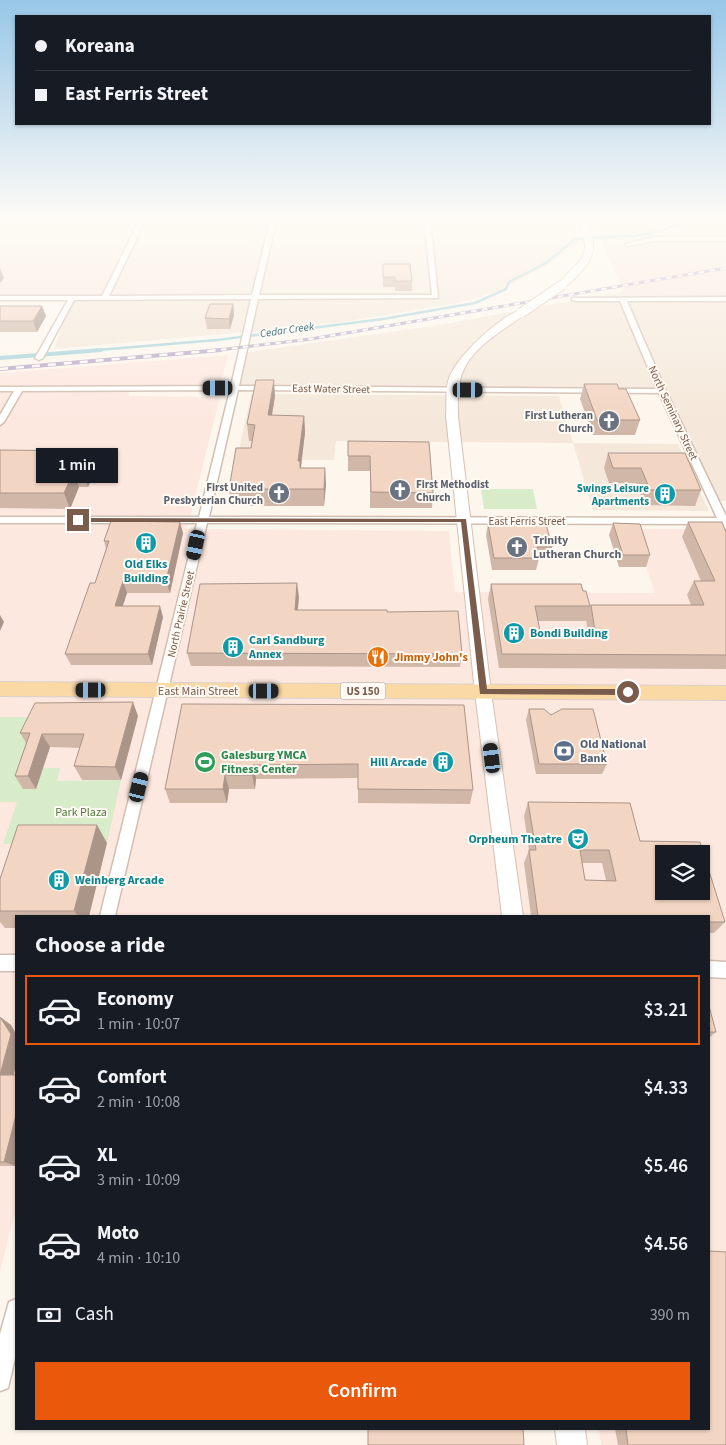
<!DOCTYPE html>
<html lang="en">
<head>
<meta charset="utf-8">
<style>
	:root { --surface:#171b24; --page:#20242c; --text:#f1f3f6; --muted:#9ea1a6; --line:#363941; --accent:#ea580c }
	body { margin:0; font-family:"Source Sans 3",sans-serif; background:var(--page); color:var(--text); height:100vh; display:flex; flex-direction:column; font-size:19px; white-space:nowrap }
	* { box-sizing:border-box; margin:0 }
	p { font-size:16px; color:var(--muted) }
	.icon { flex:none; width:28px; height:28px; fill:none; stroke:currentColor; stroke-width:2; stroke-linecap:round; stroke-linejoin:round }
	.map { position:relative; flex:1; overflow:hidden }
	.panel { position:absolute; left:15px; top:915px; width:695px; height:515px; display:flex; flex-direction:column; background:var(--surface); border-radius:0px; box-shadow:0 1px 4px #0004 }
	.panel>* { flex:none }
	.hud { position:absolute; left:15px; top:15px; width:696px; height:110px; border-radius:0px; box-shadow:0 1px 4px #0004; display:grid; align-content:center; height:110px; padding:0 20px; background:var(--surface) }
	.tools { position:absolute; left:655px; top:845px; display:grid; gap:10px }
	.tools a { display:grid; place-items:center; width:55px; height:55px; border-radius:0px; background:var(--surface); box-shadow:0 1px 4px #0004; font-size:25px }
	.end { position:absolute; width:22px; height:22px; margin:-11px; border:6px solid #7a5c4d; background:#fff; box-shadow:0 0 0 2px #fff }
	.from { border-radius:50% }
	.bubble { position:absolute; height:35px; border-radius:0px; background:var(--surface); box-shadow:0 1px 4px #0004; font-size:16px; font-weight:600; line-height:35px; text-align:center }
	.car { position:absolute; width:15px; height:30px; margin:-15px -8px; border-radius:6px; box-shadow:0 0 4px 1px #0007; background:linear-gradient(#222 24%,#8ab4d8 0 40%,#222 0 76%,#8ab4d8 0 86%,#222 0) }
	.hud b { display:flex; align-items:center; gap:18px; height:48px; font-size:19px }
	.hud b+b { border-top:1px solid var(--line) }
	.hud i { width:12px; height:12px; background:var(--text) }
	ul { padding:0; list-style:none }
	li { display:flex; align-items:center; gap:15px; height:70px; margin:0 10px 8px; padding:0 10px; border:2px solid transparent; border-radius:0px }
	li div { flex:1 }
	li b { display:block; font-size:19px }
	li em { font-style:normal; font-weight:600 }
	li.current { border-color:var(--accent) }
	li>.icon { width:45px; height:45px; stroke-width:1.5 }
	h2 { padding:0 20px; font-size:22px; line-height:60px }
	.pay { display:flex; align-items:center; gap:12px; height:55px; padding:0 20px; font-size:19px }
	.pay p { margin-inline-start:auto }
	.primary-button { display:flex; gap:10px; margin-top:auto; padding:10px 20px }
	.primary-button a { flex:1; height:58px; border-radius:0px; background:var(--accent); color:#fff; font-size:20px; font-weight:600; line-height:58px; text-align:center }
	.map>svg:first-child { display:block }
</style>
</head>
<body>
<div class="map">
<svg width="726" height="1445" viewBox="0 0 726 1445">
	<rect width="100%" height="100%" fill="#fdf6ec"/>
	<g fill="#f5e8da">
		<path d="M0,217h573l8,18 -3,8 -28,21 -50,26 -42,13 -116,19 -107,11 -181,16 18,-51h-72z"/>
		<path d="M589,217h137v284h-12l-52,-110 -428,-3 8,-35 198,-28 184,-34z"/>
		<path d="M251,394l308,2 14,47 105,1 31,67 -116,-1 -20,-67 -237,-2 -2,19h-97z"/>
	</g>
	<path fill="#fde8e0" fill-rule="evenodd" d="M228,355l-8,30h-88l-4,11 92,1 -33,132 262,2 6,61 200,1 -22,-64h93v916h-125l-2,-16h110v-513h-693v293l-16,62v-898zM664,854h37v37h-37z"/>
	<g fill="#d8ecc9">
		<path d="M481,489h52l4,20h-53z"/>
		<path d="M0,717h43l-18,51h35l-3,13 64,-1 -14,63 -104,1 14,-42h-17z"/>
	</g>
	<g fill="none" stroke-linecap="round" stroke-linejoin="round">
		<path stroke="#a5d3da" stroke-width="2.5" d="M86,351l131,-11 166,-21 92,-16 31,-14 3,-7 37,-19 29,-24 66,-4 19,-4 39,-14"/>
		<path stroke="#a5d3da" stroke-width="4" d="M0,358l101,-8"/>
		<g stroke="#d1beb0" stroke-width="3">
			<g id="street">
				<path d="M141,217h6l-38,79 143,-1 19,-78h6l-18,78h173l-8,-78h6l8,81 -180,1 -19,87 418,3 -37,-88h-46l-2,-1v-2l154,-1v4h-99l39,90 60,125v13l-3,-1 -3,-4 -513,-1 -92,393h-15l97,-393h-197v-6h199l31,-127 -208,1 -18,31 -4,3v-10l14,-24h-14v-4l231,-1 20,-87 -177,1 -31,58 -4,2 -4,-2 33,-58h-68v-4h102zM238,390l421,3 58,125 -508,-1z"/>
				<path d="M655,237h71v4h-71l-27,5 -3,-2z"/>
				<rect x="0" y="955" width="16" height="16"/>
				<path d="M709,961l17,1v16l-17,-1z"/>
				<path d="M16,1299v55l-8,34 -8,3v-57l9,-32z"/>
			</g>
		</g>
		<g stroke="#d6c0b0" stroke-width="2">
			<g id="secondary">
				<path d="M577,217h8c11,25 13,38 -7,58 -5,5 -10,11 -16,13l-5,-3c25,-29 37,-26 20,-68z"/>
				<path d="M521,310l3,1v4c-23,17 -58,35 -64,66 -3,11 -2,23 -2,35l33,276 32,224h-21l-27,-224 -29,-276c1,-13 -1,-26 3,-38 8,-22 51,-62 72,-68z"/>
				<path d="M555,1429h30l2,16h-30z"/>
			</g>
		</g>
		<g stroke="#dad1cd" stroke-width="2">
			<path id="primary" d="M0,682l726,4v14l-726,-4z"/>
		</g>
		<use href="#street" fill="#fff" fill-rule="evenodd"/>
		<use href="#secondary" fill="#fff" fill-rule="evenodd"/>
		<use href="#primary" fill="#fbd9a5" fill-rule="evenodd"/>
		<g stroke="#b9a8c9" stroke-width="3">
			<path id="rail-far1" d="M210,351l101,-12 415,-71"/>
		</g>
		<g stroke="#b9a8c9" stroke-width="4">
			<path id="rail" d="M0,369l221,-19"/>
		</g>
		<use href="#rail-far1" stroke="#fffaf3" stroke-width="2" stroke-dasharray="5.5" stroke-linecap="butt"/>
		<use href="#rail" stroke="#fffaf3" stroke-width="2.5" stroke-dasharray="8" stroke-linecap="butt"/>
		<g stroke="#d6c0b0" stroke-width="11" stroke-linecap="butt">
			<path id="secondary-bridge" d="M521,313l41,-28"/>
		</g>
		<use href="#secondary-bridge" stroke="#fff" stroke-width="9"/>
	</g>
	<g fill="#d1b7a8" fill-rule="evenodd">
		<path d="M383,264l29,17v10h-17v-4h-12z"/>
		<path d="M233,304l1,11 -4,14h-23l-2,-11z"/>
		<path d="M0,306h42l4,10 -9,16h-37z"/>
		<path d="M584,384l35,5 21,31 -5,15h-42l-13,-36z"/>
		<path d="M275,396l-3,19 32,1 1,16 -4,36 25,16 -2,22h-93l-2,-17 22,-41 2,-7h-4l-2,-17z"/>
		<path d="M348,441l85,52 -1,15h-62v-37h-22z"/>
		<path d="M0,450l97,16 -9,21h-9l-9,22 -70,-1z"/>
		<path d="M608,453l93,37 -6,16 -51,-1 -8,-22h-27l-5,-15z"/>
		<path d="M688,522l38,10v137l-227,-1 -11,-69 3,-15 92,7 7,15 101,-1 -4,-10 7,-14h7l-19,-44zM586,620l2,11h-48l-2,-10h48z"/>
		<path d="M613,523l37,32 -4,12h-27l-10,-32z"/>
		<path d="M488,524l64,23 -3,12h-10l-3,11h-44l-6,-35z"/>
		<path d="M183,533l-13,60h-43l-4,13 40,11 -11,48h-81l-6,-11 30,-71 11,-34 -2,-8z"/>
		<path d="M299,597l-1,13 89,2 75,42 -2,13 -269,-1 -4,-13z"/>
		<path d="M182,704l291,86 -3,14 -112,-1v-25l-102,1 -1,10h-26l-2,14h-57l-5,-14z"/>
		<path d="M529,709l78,55 -5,10h-66l-10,-54z"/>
		<path d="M138,716l-17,64h-39l-8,-14 6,-18 -30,-1 -14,42h-13l-8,-13 11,-33 -6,-10z"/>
		<path d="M528,802l112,39 85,81 -11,11h-5v-17h-178l-7,-53 5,-13 -5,-34zM582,863h20l4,17h-21z"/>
		<path d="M107,843l-18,73h-73v12h-11l-5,-6v-43z"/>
		<path d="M709,1006l7,26 -7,6z"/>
		<path d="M0,1017l11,8 5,9v30l-2,11 2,91h-16z"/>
		<path d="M615,1429h94l17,16h-108z"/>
	</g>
	<g fill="#aa9588">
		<path d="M0,268l4,10 -4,5z"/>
		<path d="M233,304l1,11 -4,14 -1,-10z"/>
		<path d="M42,306l4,10 -9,16 -4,-11z"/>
		<path d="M274,380l1,16 -6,36 -1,-17z"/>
		<path d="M304,416l1,16 -4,34v11l-3,-16z"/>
		<path d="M92,451l5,15 -9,21 -5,-16z"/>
		<path d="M325,468l1,16 -2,22v-17z"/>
		<path d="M74,471l5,16 -9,22 -6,-16z"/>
		<path d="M180,522l3,11 -13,60 -4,-12z"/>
		<path d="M123,581l4,12 -8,24 -4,-11z"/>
		<path d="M297,583l2,14 -3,26 -1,-13z"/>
		<path d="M160,606l3,11 -11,48 -4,-11z"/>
		<path d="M0,615l4,7 -4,9z"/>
		<path d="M133,702l5,14 -17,64 -6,-13z"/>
		<path d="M42,734l8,13 -14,42 -8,-13z"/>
		<path d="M253,765l3,14 -1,10 -3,-14z"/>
		<path d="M225,775l4,14 -2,14 -4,-14z"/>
		<path d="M97,825l10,18 -18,73h-11l-4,-5z"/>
		<path d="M0,1017l11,8 5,9v30l-4,18 -12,-7z"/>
		<path d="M16,1115v51l-12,-4z"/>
	</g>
	<g fill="#f3d5c3" stroke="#aa9588" fill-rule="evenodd">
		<path d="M383,264h27l2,17h-17v-4h-12z"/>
		<path d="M210,304h23l-4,15 -24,-1z"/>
		<path d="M0,306h42l-9,15h-33z"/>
		<path d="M256,380h18l-6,35 36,1 -6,45h2v7h25l-1,21h-95l7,-41h15l4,-23 -8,-1z"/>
		<path d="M584,384h33l2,5h7l14,31h-43z"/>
		<path d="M348,441l81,1 4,51 -62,-1 -1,-36h-22z"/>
		<path d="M0,450l92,1 -9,20h-9l-10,22h-64z"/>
		<path d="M608,453h77l16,37h-51l-9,-22h-28z"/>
		<path d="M111,521l69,1 -14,59h-43l-8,25h45l-12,48h-83l25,-71h5l14,-42h-5z"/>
		<path d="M688,522h34l4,10v123l-224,-1 -11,-70h90l2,7h3l4,15h-55l5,25h55l-4,-26h113l-10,-24h21z"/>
		<path d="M613,523l27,1 10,31h-27z"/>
		<path d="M488,524h58l6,23h-15l2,11h-45z"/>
		<path d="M297,583l-2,27h92v2l71,-1 4,43 -275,-1 13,-69z"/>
		<path d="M133,702l-18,65 -41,-1 10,-32h-42l-14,42h-13l15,-43h-10l15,-30z"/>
		<path d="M182,704l282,1 9,85 -115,-1v-25l-105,1 -1,10h-27l-2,14h-58z"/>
		<path d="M529,709h15l7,6 11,-6h31l14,55h-68z"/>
		<path d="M528,802l102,1 10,38 60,1 25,80h-16v-6h-171l-9,-66h7zM580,850h29l7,31 -31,-1zM664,854h37v37h-37z"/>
		<path d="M18,825h79l-23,86h-74v-32z"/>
		<path d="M709,1006l7,26h-7z"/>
		<path d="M0,1017l11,17 -11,41h16v40l-12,47h-4z"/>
		<path d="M709,1251l17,1v193h-98l-2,-16h83z"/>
		<path d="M368,1429h155l1,16h-156z"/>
	</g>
	<linearGradient id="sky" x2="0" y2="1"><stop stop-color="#97c7e8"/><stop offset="0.52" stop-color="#fefbf6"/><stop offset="1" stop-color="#fefbf6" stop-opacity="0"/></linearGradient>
	<rect width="726" height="419" fill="url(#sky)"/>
	<path fill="#7a5c4d" d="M75,518l391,1 21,170h141l4,3 -4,3 -148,-1 -19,-172h-383l-4,-2z"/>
	<defs>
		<g id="church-disc" transform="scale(1.125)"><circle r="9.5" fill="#6b7280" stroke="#fffaf3"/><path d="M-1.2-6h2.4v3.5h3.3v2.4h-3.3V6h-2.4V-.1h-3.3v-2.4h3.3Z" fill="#fff"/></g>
		<g id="building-disc" transform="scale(1.125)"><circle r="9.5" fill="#0f9aa8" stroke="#fffaf3"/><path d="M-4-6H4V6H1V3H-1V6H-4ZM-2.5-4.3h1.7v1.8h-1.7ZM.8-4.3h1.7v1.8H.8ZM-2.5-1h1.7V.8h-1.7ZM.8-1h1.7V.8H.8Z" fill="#fff"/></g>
		<g id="restaurant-disc" transform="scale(1.125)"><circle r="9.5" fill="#e8710a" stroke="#fffaf3"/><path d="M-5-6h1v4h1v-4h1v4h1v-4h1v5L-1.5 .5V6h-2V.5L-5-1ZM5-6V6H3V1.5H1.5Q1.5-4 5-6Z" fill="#fff"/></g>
		<g id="bank-disc" transform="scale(1.125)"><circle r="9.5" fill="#5c6f8a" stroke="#fffaf3"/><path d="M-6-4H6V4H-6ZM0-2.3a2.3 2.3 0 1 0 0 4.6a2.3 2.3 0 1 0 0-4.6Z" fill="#fff"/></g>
		<g id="stadium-disc" transform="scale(1.125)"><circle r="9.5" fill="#2e9e5b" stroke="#fffaf3"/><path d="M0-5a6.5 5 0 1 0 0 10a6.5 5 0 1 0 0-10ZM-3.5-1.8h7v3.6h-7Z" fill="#fff"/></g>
		<g id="theatre-disc" transform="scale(1.125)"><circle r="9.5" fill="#0f9aa8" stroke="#fffaf3"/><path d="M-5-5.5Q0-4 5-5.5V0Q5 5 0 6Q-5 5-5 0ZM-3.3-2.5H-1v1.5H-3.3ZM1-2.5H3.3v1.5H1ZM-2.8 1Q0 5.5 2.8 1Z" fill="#fff"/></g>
	</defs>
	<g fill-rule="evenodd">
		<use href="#church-disc" x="609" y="421"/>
		<use href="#church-disc" x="400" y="490"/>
		<use href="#church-disc" x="279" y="493"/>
		<use href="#building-disc" x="665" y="494"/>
		<use href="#building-disc" x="146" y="543"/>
		<use href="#church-disc" x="517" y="547"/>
		<use href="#building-disc" x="514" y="633"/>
		<use href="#building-disc" x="233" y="647"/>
		<use href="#restaurant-disc" x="378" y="657"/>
		<use href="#bank-disc" x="564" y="751"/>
		<use href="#stadium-disc" x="205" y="762"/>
		<use href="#building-disc" x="443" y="762"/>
		<use href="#theatre-disc" x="578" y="839"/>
		<use href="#building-disc" x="59" y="880"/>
	</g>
	<g text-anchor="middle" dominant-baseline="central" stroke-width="4" stroke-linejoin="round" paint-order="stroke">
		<g font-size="11" font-style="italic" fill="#437c86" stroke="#fffaf3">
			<text transform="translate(287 330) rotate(-8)">Cedar Creek</text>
		</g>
		<g font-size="11" fill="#7a5c4d" stroke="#fffaf3">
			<text transform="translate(331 389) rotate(1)">East Water Street</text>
			<text transform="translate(673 413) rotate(65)">North Seminary Street</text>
			<text x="527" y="521">East Ferris Street</text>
			<text transform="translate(181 614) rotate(-77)">North Prairie Street</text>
		</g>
		<g font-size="11" font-weight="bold" fill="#5b616d" stroke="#fffaf3" text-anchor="end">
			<text x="593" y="415">First Lutheran<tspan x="593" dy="13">Church</tspan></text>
			<text x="416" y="484" text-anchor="start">First Methodist<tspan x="416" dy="13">Church</tspan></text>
			<text x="263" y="487">First United<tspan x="263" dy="13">Presbyterian Church</tspan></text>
		</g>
		<g font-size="11" font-weight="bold" fill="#0d838f" stroke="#fffaf3" text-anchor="end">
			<text x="649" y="488">Swings Leisure<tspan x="649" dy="13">Apartments</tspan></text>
		</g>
		<rect fill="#fffaf3" stroke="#a28b7f" stroke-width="1" x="340.5" y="682.5" width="45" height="17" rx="4"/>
		<g font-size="11" font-weight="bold" fill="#7a5c4d">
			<text x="363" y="691">US 150</text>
		</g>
		<g font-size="12" font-weight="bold" fill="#5b616d" stroke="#fffaf3" text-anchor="start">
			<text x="533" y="540">Trinity<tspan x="533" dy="14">Lutheran Church</tspan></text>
		</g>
		<g font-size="12" font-weight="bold" fill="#0d838f" stroke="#fffaf3" text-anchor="start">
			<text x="146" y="564" text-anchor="middle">Old Elks<tspan x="146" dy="14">Building</tspan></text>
			<text x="530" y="633">Bondi Building</text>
			<text x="249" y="640">Carl Sandburg<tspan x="249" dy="14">Annex</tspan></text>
			<text x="427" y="762" text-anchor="end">Hill Arcade</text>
			<text x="562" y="839" text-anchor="end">Orpheum Theatre</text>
			<text x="75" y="880">Weinberg Arcade</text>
		</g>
		<g font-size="12" font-weight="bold" fill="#c56008" stroke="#fffaf3" text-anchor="start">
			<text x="394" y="657">Jimmy John's</text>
		</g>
		<g font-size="12" fill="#7a5c4d" stroke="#fffaf3">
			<text x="198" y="691">East Main Street</text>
		</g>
		<g font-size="12" font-weight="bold" fill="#4e5e75" stroke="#fffaf3" text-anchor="start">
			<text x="580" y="744">Old National<tspan x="580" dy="14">Bank</tspan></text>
		</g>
		<g font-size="12" font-weight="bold" fill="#27864d" stroke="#fffaf3" text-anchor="start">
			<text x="221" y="755">Galesburg YMCA<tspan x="221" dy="14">Fitness Center</tspan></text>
		</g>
		<g font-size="12" fill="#537a41" stroke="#fffaf3">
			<text x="81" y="812">Park Plaza</text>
		</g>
	</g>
</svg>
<div class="tools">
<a><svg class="icon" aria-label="layers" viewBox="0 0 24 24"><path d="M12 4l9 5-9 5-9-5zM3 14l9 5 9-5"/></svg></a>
</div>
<i class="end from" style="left:628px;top:692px"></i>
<i class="end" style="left:78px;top:520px"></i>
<div class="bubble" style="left:36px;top:448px;width:82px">1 min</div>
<i class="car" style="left:218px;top:388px;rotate:270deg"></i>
<i class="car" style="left:468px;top:390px;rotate:90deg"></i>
<i class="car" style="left:196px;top:545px;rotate:192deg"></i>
<i class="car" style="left:91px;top:690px;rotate:270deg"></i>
<i class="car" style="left:264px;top:691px;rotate:90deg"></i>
<i class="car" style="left:492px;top:758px;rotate:353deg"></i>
<i class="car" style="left:139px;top:787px;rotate:14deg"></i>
<div class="hud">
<b><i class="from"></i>Koreana</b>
<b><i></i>East Ferris Street</b>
</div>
<section class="panel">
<h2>Choose a ride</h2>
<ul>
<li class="current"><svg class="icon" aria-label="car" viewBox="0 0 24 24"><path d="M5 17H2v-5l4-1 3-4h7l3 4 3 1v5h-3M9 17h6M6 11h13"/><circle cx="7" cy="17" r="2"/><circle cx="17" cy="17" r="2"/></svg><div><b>Economy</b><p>1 min · 10:07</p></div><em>$3.21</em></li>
<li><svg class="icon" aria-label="car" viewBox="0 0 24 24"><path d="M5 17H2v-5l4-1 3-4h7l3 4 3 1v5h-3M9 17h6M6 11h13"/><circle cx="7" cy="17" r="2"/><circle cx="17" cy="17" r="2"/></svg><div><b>Comfort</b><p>2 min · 10:08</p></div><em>$4.33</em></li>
<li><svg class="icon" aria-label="car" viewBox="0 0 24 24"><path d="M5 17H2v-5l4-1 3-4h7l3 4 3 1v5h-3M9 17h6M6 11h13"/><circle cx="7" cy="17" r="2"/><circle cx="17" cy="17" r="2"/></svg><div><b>XL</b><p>3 min · 10:09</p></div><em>$5.46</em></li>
<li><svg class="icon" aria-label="car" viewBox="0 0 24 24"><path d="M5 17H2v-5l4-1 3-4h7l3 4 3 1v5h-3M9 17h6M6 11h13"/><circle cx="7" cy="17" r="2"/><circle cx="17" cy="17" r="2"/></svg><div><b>Moto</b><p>4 min · 10:10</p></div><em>$4.56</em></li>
</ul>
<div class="pay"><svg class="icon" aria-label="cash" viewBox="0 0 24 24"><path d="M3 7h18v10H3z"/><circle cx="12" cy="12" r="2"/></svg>Cash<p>390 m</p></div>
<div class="primary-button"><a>Confirm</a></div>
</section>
</div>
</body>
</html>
